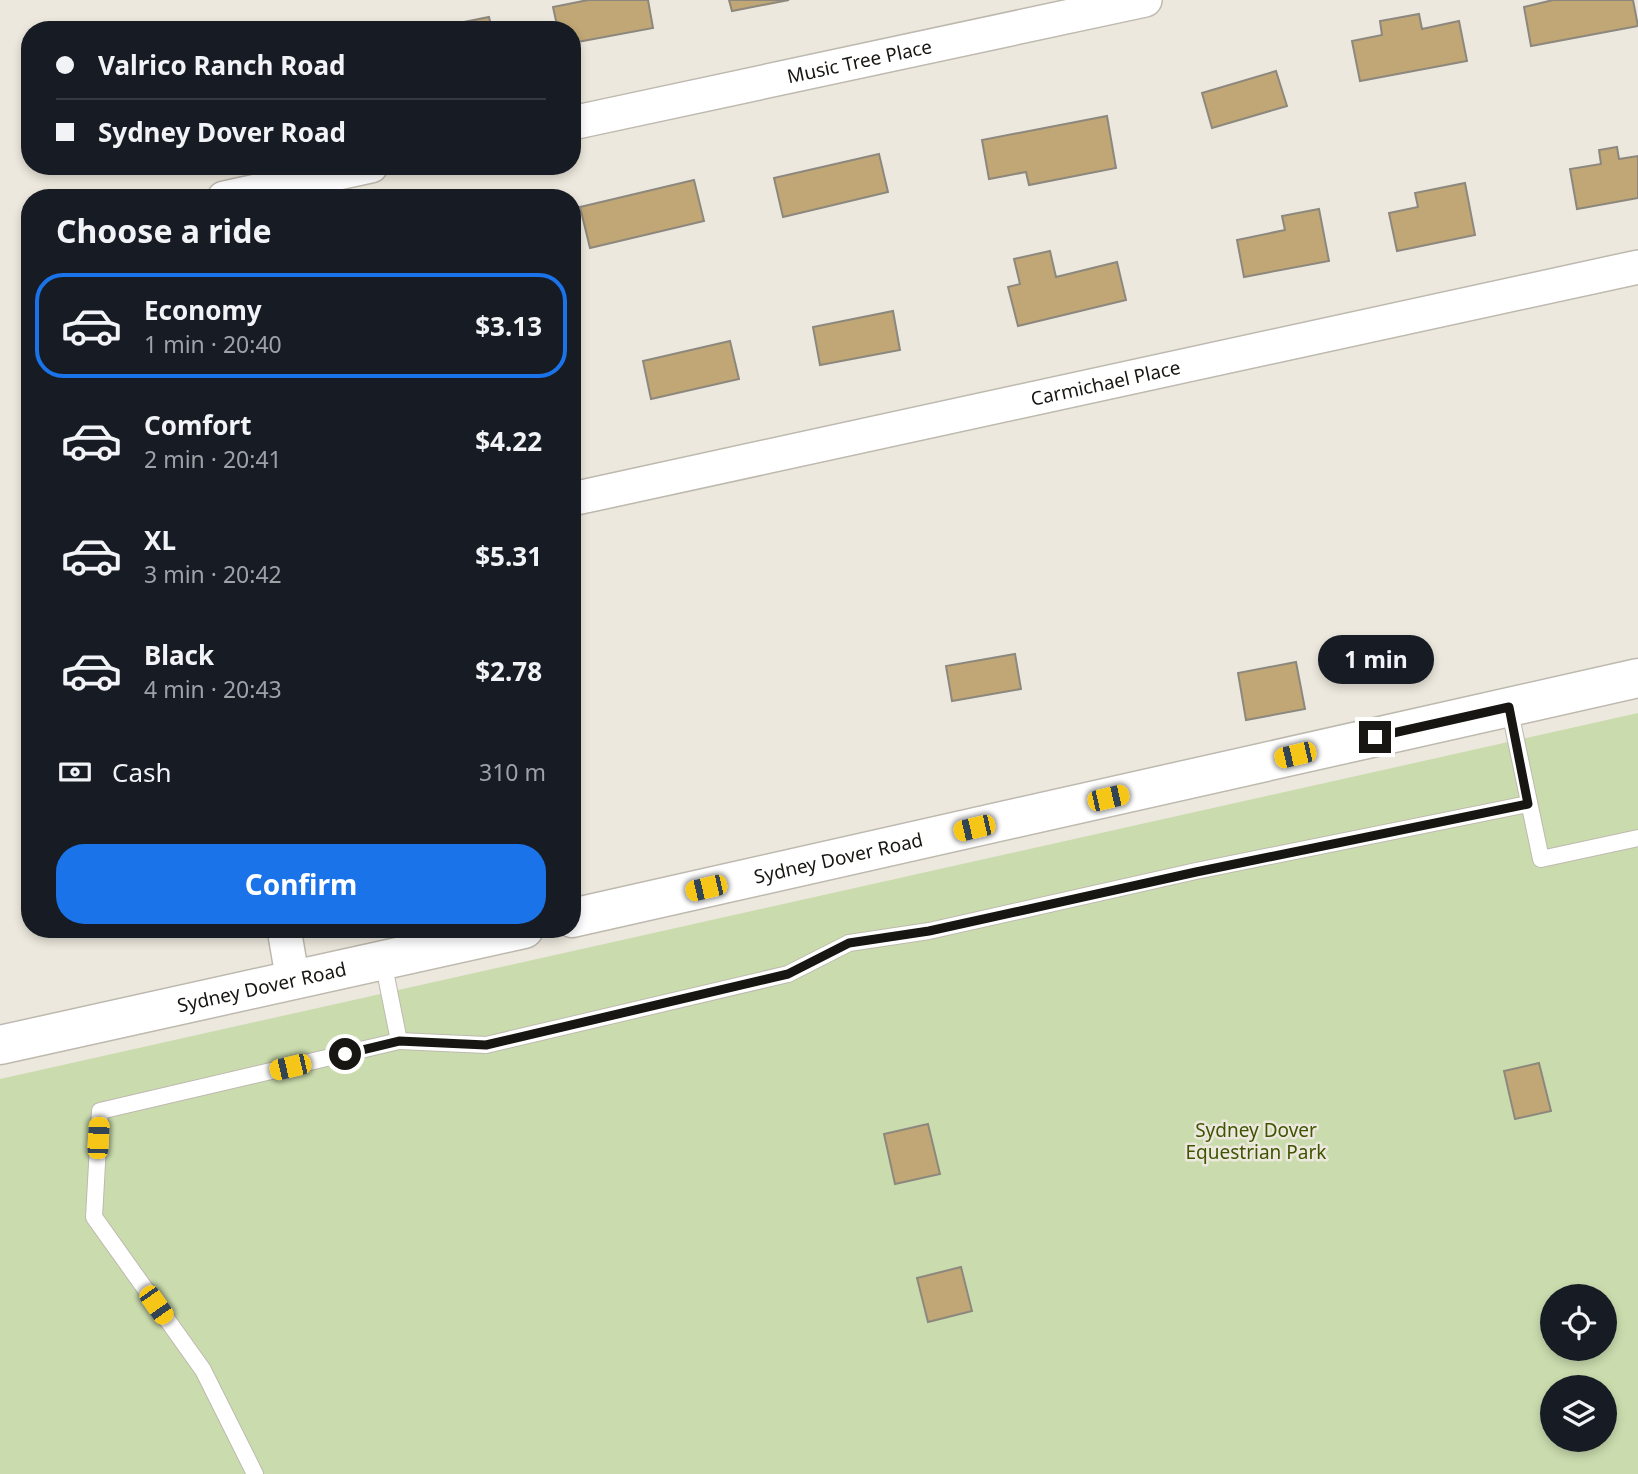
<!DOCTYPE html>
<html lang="en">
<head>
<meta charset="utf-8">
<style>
	:root { --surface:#171b24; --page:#242831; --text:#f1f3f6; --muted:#9ea1a6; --line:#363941; --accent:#1a73e8 }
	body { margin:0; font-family:"Noto Sans",sans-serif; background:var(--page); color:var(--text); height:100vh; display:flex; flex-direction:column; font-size:26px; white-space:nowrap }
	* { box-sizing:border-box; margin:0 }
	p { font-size:23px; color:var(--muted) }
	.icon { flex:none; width:38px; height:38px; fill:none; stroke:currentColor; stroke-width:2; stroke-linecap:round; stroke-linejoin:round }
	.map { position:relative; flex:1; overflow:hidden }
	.side { position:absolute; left:21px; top:189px; width:560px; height:749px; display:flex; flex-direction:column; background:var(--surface); border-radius:28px; box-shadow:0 4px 10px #0003 }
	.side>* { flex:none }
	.banner { position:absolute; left:21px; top:21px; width:560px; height:154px; border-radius:28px; box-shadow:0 4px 10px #0003; display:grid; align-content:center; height:154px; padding:0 35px; background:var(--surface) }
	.tools { position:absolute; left:1540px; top:1284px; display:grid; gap:14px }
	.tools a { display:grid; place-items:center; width:77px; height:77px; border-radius:50%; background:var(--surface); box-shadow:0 4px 10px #0003; font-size:35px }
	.end { position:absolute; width:32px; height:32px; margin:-16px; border:9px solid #181612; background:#fff; box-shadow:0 0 0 4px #fff }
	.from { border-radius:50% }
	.bubble { position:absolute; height:49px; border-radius:24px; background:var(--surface); box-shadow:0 4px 10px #0003; font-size:23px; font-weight:700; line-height:49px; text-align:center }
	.car { position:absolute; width:21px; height:42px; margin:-21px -10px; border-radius:9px; box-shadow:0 0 5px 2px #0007; background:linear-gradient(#f5c518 24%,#345 0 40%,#f5c518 0 76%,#345 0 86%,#f5c518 0) }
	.banner b { display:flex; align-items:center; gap:24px; height:66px; font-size:26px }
	.banner b+b { border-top:2px solid var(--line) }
	.banner i { width:18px; height:18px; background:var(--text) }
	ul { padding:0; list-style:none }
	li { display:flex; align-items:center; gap:21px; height:105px; margin:0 14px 10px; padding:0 21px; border:4px solid transparent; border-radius:28px }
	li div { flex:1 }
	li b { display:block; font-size:26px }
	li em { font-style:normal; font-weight:700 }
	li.active { border-color:var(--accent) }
	li>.icon { width:63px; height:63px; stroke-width:1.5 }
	h2 { padding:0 35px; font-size:32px; line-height:84px }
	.pay { display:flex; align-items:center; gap:18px; height:77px; padding:0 35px; font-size:26px }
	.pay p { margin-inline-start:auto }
	.action { display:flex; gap:14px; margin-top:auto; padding:14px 35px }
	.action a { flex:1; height:80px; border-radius:28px; background:var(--accent); color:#fff; font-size:28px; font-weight:700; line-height:80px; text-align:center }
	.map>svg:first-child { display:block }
</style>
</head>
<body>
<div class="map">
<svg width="1638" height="1474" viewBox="0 0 1638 1474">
	<rect width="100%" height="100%" fill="#ede8dd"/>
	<path fill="#cadcae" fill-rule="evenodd" d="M1638,713v761h-1638v-395zM1552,1297h53v52h-53zM1552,1388h53v52h-53z"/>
	<g fill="#c1a775" stroke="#8d887e" stroke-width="2">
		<path d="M588,0h60l5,28 -81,15v-13h-14l-5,-23z"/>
		<path d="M729,0h60l-57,11z"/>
		<path d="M1553,0h80l5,26 -107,20 -7,-39z"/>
		<path d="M1419,14l3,15 37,-8 8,40 -107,20 -8,-40 30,-6 -2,-14z"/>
		<path d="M489,17l3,13h-68z"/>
		<path d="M1276,71l11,35 -75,22 -10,-35z"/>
		<path d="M1107,116l9,52 -87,17 -3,-13 -37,7 -7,-39z"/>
		<path d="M1617,147l2,12 19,-3v42l-61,11 -7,-40 31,-5 -2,-14z"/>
		<path d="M879,154l9,38 -105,25 -9,-39z"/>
		<path d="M694,180l10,41 -114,27 -10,-41z"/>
		<path d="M1465,183l10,52 -78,16 -8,-38 29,-6 -3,-14z"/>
		<path d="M1319,209l10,52 -85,16 -7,-37 48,-10 -3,-14z"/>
		<path d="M1050,251l6,26 61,-15 9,38 -108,26 -10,-39 12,-3 -6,-25z"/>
		<path d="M893,311l7,39 -80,15 -7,-38z"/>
		<path d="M730,341l9,38 -88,20 -8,-38z"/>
		<path d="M1015,654l6,35 -69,12 -6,-35z"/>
		<path d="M1296,662l9,47 -59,11 -8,-47z"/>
		<path d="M1539,1063l12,48 -36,8 -11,-48z"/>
		<path d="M928,1124l12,50 -45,10 -11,-50z"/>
		<path d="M961,1267l11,44 -44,11 -11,-44z"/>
	</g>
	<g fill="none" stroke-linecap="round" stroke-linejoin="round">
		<g stroke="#beb9af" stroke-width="18">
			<g id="lane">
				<path d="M1509,707l32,152 97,-21"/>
				<path d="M399,1041l87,4 302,-71 61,-31 80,-12 267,-60 332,-67"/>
				<path d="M255,1474l-52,-104 -109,-153 6,-106 299,-70 -16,-80"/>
			</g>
		</g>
		<g stroke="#beb9af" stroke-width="36">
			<g id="street">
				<path id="s1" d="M572,123l573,-123"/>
				<path d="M224,198l147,-32"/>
				<path id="s2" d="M572,499l1066,-232"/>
				<path d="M284,929l9,52"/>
			</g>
		</g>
		<g stroke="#beb9af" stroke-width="41">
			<g id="secondary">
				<path id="s3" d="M572,918l1066,-240"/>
				<path id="s4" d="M0,1045l524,-116"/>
			</g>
		</g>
		<use href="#lane" stroke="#fff" stroke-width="16"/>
		<use href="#street" stroke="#fff" stroke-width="33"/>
		<use href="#secondary" stroke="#fff" stroke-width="38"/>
	</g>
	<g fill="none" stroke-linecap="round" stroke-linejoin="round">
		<path stroke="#181612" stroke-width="9" d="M345,1054l54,-13 87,4 302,-71 61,-31 80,-12 267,-59 332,-68 -19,-97 -134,30"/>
	</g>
	<g text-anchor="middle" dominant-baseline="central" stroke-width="5" stroke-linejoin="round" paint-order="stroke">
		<g font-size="19" fill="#181612" stroke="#ede8dd">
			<text stroke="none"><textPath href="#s1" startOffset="294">Music Tree Place</textPath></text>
			<text stroke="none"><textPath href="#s2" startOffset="546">Carmichael Place</textPath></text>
			<text stroke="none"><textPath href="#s3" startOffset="273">Sydney Dover Road</textPath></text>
			<text stroke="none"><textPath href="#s4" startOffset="268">Sydney Dover Road</textPath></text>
		</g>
		<g font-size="19" fill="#3f5401" stroke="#ede8dd">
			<text x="1256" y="1130">Sydney Dover<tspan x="1256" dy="22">Equestrian Park</tspan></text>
		</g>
	</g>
</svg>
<div class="tools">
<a><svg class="icon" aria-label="locate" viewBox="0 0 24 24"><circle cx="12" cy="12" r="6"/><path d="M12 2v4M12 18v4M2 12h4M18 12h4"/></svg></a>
<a><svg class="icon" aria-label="layers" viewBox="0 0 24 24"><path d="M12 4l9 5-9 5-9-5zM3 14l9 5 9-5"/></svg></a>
</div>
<i class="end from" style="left:345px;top:1054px"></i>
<i class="end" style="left:1375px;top:737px"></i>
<div class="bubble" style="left:1318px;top:635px;width:116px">1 min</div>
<i class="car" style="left:1295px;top:755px;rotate:257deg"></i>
<i class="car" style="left:1108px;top:798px;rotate:77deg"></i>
<i class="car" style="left:974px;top:828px;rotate:257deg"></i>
<i class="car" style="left:706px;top:888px;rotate:257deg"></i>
<i class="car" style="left:290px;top:1067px;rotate:257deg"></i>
<i class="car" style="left:98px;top:1138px;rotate:3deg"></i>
<i class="car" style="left:156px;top:1305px;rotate:145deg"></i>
<div class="banner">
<b><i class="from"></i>Valrico Ranch Road</b>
<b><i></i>Sydney Dover Road</b>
</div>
<section class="side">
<h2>Choose a ride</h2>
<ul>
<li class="active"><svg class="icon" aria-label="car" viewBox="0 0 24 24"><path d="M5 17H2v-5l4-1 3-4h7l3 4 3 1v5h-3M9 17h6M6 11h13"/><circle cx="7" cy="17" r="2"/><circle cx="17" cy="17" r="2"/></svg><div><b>Economy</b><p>1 min · 20:40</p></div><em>$3.13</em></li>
<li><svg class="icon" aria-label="car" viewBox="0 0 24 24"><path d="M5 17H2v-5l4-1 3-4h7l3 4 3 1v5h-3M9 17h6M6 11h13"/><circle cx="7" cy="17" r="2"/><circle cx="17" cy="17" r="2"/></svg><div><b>Comfort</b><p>2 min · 20:41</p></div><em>$4.22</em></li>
<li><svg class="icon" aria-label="car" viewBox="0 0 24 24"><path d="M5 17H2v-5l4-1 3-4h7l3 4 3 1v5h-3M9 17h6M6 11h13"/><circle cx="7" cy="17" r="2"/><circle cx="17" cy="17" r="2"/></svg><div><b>XL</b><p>3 min · 20:42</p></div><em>$5.31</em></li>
<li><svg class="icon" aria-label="car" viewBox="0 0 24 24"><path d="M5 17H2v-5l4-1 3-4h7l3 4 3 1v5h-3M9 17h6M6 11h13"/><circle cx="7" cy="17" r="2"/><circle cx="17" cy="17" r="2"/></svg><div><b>Black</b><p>4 min · 20:43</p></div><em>$2.78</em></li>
</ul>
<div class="pay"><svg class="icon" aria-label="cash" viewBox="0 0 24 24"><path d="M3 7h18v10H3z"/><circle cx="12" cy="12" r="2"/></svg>Cash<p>310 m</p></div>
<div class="action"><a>Confirm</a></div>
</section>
</div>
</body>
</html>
